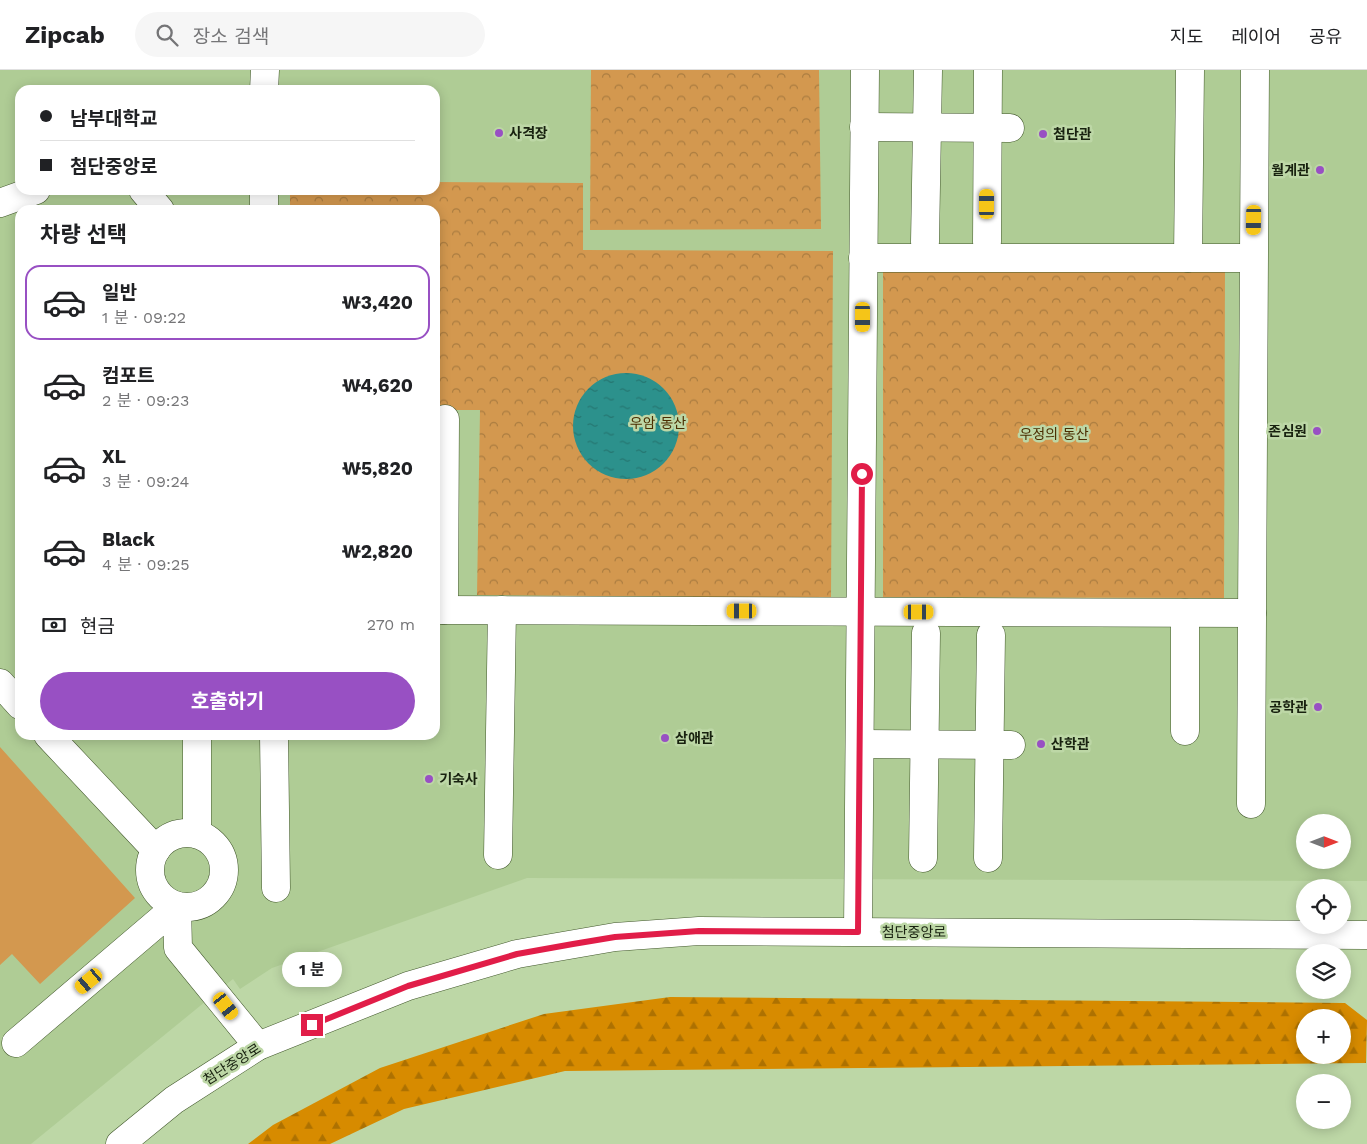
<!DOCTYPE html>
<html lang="ko">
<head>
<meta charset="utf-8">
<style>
	:root { --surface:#fff; --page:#f6f6f6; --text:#202124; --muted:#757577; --line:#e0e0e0; --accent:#9850c3 }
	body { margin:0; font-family:"Work Sans","Noto Sans KR",sans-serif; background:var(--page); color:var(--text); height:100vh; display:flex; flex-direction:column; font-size:19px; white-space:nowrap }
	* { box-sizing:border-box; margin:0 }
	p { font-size:16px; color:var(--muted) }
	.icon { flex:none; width:28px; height:28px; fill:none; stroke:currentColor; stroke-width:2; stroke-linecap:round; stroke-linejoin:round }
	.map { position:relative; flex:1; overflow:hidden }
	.sheet { position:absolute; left:15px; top:135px; width:425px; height:535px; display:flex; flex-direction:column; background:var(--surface); border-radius:15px; box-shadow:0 2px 12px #0003 }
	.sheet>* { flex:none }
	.banner { position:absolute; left:15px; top:15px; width:425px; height:110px; border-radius:15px; box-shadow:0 2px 12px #0003; display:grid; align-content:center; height:110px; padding:0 25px; background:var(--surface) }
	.needle { width:32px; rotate:90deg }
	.controls { position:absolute; left:1296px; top:744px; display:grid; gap:10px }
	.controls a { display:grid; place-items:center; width:55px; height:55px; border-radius:50%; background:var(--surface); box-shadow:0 2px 12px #0003; font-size:25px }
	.end { position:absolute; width:22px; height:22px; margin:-11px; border:6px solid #e11d48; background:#fff; box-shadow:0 0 0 2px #fff }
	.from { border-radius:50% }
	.bubble { position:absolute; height:35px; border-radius:18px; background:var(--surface); box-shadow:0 2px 12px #0003; font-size:16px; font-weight:700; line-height:35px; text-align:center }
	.car { position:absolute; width:15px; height:30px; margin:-15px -8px; border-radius:6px; box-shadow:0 0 4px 1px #0007; background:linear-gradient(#f5c518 24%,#345 0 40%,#f5c518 0 76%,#345 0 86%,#f5c518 0) }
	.banner b { display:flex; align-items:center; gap:18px; height:48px; font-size:19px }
	.banner b+b { border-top:1px solid var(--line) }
	.banner i { width:12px; height:12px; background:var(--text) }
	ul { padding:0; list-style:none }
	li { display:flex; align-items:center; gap:15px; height:75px; margin:0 10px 8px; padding:0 15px; border:2px solid transparent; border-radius:15px }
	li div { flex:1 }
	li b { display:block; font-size:19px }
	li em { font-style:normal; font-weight:700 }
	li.on { border-color:var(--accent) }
	li>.icon { width:45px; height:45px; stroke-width:1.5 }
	h2 { padding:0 25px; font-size:22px; line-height:60px }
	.pay { display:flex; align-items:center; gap:12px; height:55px; padding:0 25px; font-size:19px }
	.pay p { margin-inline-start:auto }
	.cta { display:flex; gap:10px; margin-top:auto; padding:10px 25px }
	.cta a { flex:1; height:58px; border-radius:30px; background:var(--accent); color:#fff; font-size:20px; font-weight:700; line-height:58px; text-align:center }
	header { display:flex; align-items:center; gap:30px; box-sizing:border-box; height:70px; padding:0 25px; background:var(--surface); border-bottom:1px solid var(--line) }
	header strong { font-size:24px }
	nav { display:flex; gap:28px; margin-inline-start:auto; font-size:18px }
	.search { width:350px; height:45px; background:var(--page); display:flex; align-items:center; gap:12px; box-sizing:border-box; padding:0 18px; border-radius:28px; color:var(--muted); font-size:19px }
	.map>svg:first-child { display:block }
</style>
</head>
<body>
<header>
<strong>Zipcab</strong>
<div class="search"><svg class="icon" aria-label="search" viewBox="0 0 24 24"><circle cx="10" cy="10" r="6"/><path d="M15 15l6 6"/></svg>장소 검색</div>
<nav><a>지도</a><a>레이어</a><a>공유</a></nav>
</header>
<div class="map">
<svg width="1367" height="1074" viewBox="0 0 1367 1074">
	<defs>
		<pattern id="forest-firs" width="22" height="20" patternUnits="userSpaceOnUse" patternTransform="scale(1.25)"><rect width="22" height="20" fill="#d78b00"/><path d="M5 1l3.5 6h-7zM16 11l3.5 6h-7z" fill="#ad7101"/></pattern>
		<pattern id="park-crowns" width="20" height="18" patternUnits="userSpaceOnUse" patternTransform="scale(1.25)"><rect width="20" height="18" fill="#d3984f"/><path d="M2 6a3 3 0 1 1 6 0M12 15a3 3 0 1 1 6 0" fill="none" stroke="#aa7c40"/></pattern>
		<pattern id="water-ripples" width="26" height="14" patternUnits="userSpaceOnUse" patternTransform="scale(1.25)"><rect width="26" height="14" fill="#2c918c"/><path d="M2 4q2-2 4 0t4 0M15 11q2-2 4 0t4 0" fill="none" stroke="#257671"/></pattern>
	</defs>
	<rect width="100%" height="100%" fill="#bdd7a6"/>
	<path fill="#afcc95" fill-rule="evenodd" d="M0,0h1367v811l-840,-3 -255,90 -32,21 -7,-10 -202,165h-31zM20,20h415v100h-415zM20,140h415v525h-415zM1305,752h37v38h-37z"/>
	<path fill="url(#forest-firs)" fill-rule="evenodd" d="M670,927l675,6 22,17 -1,43 -801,8 -161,38 -74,35h-82l25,-19 107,-57 164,-54zM1305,948h37v37h-37z"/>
	<g fill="url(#park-crowns)">
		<path d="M591,0h228l2,159 -231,1z"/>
		<path d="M435,112l148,1v67l250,1 -2,347 -354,-3 3,-185h-45v-200h-145v-20h145z"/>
		<path d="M883,199l342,1 -1,328 -341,-1z"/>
	</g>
	<path fill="#d3984f" d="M0,677l135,151 -95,86 -28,-30 -12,11z"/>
	<circle fill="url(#water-ripples)" cx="626" cy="356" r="53"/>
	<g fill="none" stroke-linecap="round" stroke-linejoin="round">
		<g stroke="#41572b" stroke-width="29">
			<g id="minor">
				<path d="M264,20l1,-20"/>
				<path d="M864,57l146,1"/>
				<path d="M143,120l17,20"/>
				<path d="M0,133l36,-13"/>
				<path d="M264,140v-20"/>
				<path d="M925,172l3,-172"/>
				<path d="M987,172l1,-172"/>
				<path d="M863,188h390"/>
				<path d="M1188,188l2,-188"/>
				<path d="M435,540l817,3"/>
				<path d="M444,540l1,-191"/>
				<path d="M0,613l20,22"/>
				<path d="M1185,661v-118"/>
				<path d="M48,665l108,115"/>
				<path d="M197,665v99"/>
				<path d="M274,665l2,153"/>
				<path d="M860,674l151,1"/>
				<path d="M1251,734l4,-734"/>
				<circle cx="187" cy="800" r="37"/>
				<path d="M498,785l4,-245"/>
				<path d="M923,788l3,-225"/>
				<path d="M988,788l3,-223"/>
				<path d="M858,861l7,-861"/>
				<path d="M16,973l161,-137 1,42 80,98"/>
				<path d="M120,1074l54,-44 84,-54 150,-60 109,-32 98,-17 84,-6 668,4"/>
			</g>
		</g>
		<use href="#minor" stroke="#fff" stroke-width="28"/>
	</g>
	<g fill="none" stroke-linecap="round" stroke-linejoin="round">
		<path stroke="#e11d48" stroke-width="6" d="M312,955l96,-39 109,-32 56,-10 42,-7 84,-6 159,1 4,-458"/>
	</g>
	<g fill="#9850c3" stroke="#bdd7a6" stroke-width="2">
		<circle cx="499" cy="63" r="5"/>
		<circle cx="1043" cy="64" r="5"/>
		<circle cx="1320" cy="100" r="5"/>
		<circle cx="1317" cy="361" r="5"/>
		<circle cx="1318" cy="637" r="5"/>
		<circle cx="665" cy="668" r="5"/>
		<circle cx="1041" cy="674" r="5"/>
		<circle cx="429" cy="709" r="5"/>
	</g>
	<g text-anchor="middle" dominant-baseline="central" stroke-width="5" stroke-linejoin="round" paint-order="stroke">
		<g font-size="14" font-weight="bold" fill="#18210f" stroke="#bdd7a6" text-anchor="start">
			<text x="509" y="63">사격장</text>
			<text x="1053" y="64">첨단관</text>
			<text x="1310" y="100" text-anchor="end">월계관</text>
			<text x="1307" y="361" text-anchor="end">존심원</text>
			<text x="1308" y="637" text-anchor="end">공학관</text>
			<text x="675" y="668">삼애관</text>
			<text x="1051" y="674">산학관</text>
			<text x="439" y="709">기숙사</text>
		</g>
		<g font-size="14" fill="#4b2d00" stroke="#bdd7a6">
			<text x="658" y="353">우암 동산</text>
			<text x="1054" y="364">우정의 동산</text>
		</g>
		<g font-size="14" fill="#18210f" stroke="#bdd7a6">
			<text x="914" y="862">첨단중앙로</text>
			<text transform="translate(232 994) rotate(-32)">첨단중앙로</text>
		</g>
	</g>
</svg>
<div class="controls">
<a><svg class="needle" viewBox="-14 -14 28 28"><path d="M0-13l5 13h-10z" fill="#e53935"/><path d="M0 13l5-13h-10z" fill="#757577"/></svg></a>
<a><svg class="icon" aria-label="locate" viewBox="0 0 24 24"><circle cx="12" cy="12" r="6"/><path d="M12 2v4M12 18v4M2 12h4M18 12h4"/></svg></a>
<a><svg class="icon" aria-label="layers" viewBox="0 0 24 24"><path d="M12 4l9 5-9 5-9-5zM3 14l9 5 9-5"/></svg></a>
<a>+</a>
<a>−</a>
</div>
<i class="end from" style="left:862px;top:404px"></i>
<i class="end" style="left:312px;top:955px"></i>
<div class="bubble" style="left:282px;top:882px;width:60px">1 분</div>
<i class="car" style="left:987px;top:134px;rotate:0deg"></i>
<i class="car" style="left:1254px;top:150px;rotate:181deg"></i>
<i class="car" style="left:863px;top:247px;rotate:180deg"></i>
<i class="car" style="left:742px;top:541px;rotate:270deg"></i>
<i class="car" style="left:919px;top:542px;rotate:90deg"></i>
<i class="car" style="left:89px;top:911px;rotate:230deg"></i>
<i class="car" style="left:226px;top:936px;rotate:142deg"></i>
<div class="banner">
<b><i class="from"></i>남부대학교</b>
<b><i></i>첨단중앙로</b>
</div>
<section class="sheet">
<h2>차량 선택</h2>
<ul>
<li class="on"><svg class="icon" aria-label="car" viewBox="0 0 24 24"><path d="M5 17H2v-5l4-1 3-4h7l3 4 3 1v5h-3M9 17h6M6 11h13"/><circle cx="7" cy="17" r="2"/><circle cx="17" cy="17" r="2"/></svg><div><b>일반</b><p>1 분 · 09:22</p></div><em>₩3,420</em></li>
<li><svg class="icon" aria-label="car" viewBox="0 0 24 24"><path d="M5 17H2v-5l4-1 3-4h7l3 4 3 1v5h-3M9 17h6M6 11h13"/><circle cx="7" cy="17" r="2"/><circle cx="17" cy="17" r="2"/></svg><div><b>컴포트</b><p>2 분 · 09:23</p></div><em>₩4,620</em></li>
<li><svg class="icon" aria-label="car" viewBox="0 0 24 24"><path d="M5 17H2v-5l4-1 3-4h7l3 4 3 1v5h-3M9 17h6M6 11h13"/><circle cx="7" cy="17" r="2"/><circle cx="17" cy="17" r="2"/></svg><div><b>XL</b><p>3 분 · 09:24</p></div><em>₩5,820</em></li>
<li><svg class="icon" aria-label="car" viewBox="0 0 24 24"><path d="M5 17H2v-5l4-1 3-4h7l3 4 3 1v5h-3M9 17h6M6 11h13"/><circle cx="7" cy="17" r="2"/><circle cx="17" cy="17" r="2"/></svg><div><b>Black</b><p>4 분 · 09:25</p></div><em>₩2,820</em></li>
</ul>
<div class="pay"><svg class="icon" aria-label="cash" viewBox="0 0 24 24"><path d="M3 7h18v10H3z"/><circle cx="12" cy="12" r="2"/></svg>현금<p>270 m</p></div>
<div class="cta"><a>호출하기</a></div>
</section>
</div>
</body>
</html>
